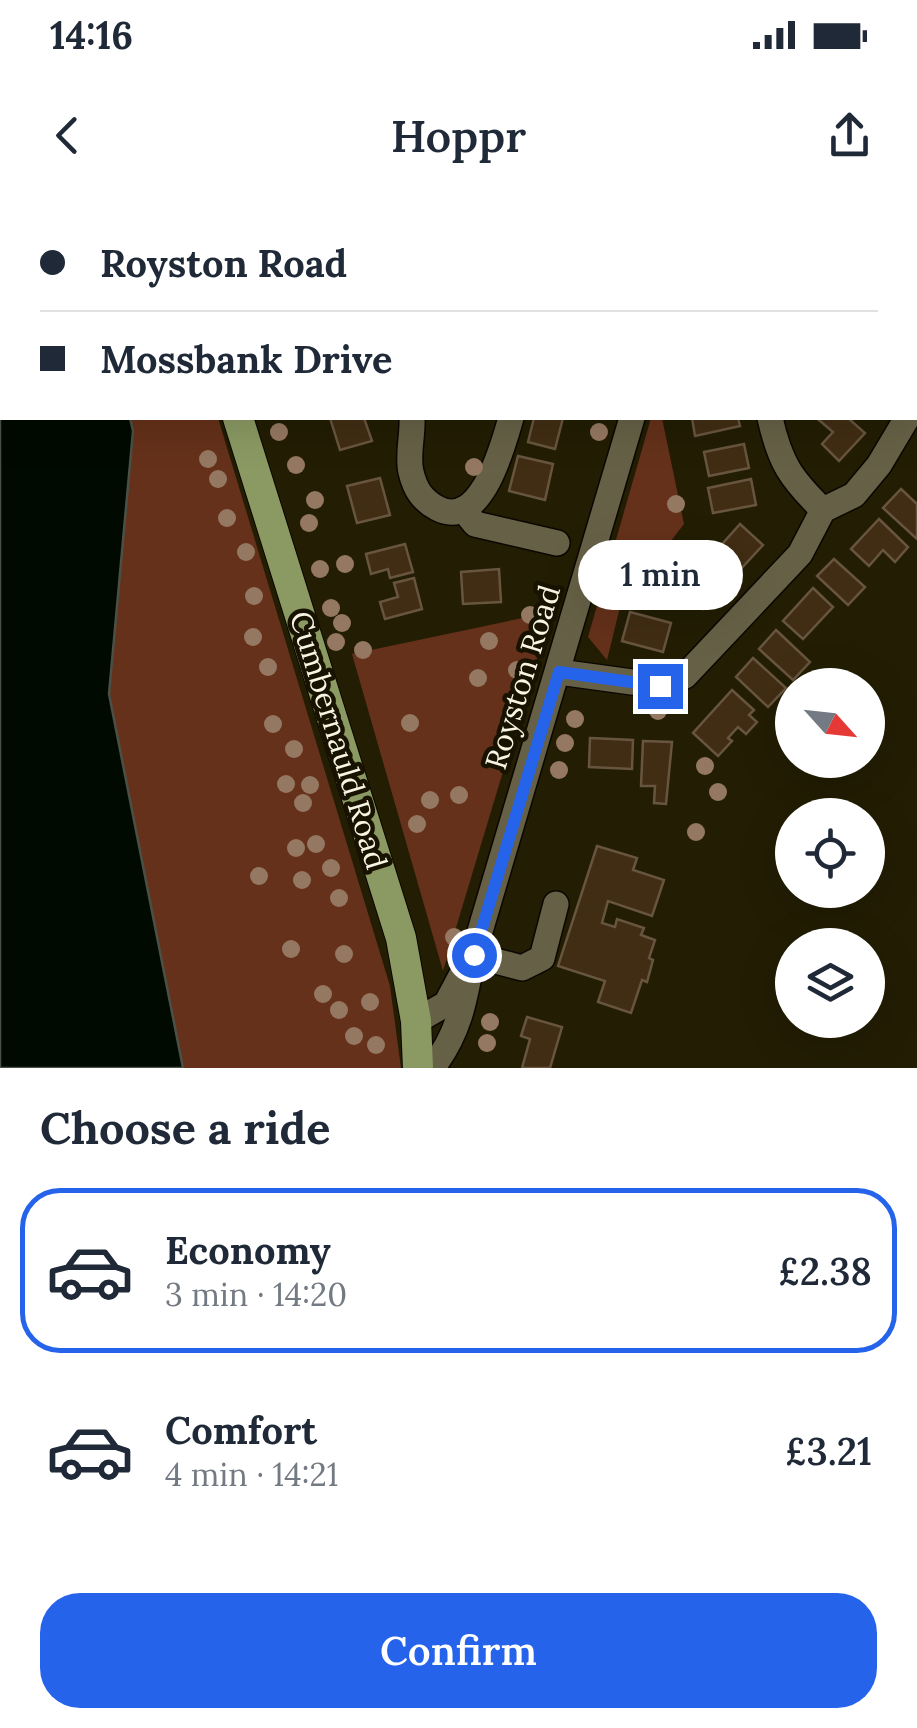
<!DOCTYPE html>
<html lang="en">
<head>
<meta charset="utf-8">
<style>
	:root { --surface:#fff; --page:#f2f2f3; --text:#1f2937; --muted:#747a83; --line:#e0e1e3; --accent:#2563eb }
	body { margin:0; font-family:Lora,serif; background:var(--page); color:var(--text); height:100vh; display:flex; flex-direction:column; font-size:38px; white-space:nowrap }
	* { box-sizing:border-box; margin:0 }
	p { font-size:32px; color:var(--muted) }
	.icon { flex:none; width:55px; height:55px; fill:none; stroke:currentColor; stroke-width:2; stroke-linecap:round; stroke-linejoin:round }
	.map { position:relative; height:868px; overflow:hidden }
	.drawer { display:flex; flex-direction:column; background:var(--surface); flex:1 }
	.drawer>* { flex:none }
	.guide { position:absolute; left:0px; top:0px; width:918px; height:220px; box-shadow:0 10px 40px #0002; display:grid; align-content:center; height:220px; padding:0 40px; background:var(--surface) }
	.needle { width:65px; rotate:117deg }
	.controls { position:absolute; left:775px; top:468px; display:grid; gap:20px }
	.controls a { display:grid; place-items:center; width:110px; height:110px; border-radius:50%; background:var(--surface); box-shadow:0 10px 40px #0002; font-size:50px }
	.end { position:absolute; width:45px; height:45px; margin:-22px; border:12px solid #2563eb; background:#fff; box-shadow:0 0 0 5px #fff }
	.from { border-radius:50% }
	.bubble { position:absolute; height:70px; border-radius:35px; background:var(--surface); box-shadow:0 10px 40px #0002; font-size:32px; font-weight:600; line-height:70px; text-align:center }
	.guide b { display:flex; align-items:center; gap:35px; height:95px; font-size:38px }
	.guide b+b { border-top:2px solid var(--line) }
	.guide i { width:25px; height:25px; background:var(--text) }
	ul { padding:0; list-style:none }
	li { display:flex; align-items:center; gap:30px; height:165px; margin:0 20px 15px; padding:0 20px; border:5px solid transparent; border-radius:40px }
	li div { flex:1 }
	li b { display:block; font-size:38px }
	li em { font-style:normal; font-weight:600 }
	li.on { border-color:var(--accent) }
	li>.icon { width:90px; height:90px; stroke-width:1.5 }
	h2 { padding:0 40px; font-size:45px; line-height:120px }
	.primary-button { display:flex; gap:20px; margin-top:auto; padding:20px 40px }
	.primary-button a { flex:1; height:115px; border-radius:40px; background:var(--accent); color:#fff; font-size:40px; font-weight:600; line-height:115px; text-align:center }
	.status { display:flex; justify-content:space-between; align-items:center; height:70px; padding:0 50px; background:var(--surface); direction:ltr }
	.status svg { height:28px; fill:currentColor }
	header { display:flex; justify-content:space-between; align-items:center; height:130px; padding:0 40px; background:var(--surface); font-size:45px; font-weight:600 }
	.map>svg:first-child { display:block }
</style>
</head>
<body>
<div class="status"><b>14:16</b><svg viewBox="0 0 49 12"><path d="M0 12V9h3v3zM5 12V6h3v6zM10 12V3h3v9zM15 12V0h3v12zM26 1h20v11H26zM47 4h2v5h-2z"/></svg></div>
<header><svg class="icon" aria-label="back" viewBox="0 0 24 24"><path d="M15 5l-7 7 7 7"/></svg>Hoppr<svg class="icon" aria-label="share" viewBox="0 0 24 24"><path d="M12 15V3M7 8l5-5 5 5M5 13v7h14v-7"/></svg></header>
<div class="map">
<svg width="917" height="868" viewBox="0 0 917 868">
	<rect width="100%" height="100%" fill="#221d03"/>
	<g fill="#65311a">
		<path d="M0,0h149v2h-147v216h216l172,568 11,82h-401z"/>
		<path d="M651,218h11l22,106 -64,83 -13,53 -19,-23z"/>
		<path d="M551,412l-108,359 -91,-317z"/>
	</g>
	<path fill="#000a01" stroke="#4a5045" stroke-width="2.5" d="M0,0l20,2h-18v216h128l3,13 -24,263 74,374h-183z"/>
	<g fill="#412d13" stroke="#68553f" stroke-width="2.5">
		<path d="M330,218h34l8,23 -32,9z"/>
		<path d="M534,218h29l-8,31 -27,-7z"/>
		<path d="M692,218h46l2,8 -45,10z"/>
		<path d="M822,218h26l17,15 -26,28 -17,-17 11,-12 -14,-12z"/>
		<path d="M744,244l5,24 -40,8 -5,-24z"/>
		<path d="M518,256l35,8 -8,36 -36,-9z"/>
		<path d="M380,278l10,37 -33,8 -10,-37z"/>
		<path d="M751,279l5,26 -43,8 -5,-25z"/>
		<path d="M901,289l16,15v35l-34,-31z"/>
		<path d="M879,319l29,28 -13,15 -12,-12 -14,16 -18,-17z"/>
		<path d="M740,324l23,21 -25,27 -22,-21z"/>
		<path d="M405,344l8,28 -23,6 -2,-9 -17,5 -5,-20z"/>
		<path d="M707,348l13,13 -6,6 15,14 -26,28 -22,-20 17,-18 -7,-6z"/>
		<path d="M834,359l31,28 -17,18 -31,-29z"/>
		<path d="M499,369l2,33 -38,2 -2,-32z"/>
		<path d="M414,378l8,31 -37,10 -5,-17 18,-5 -4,-14z"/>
		<path d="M813,388l20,19 -30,32 -20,-18z"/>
		<path d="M630,412l41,11 -8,29 -41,-11z"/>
		<path d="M776,430l34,32 -17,18 -34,-31z"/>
		<path d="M753,458l33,30 -18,19 -32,-30z"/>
		<path d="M732,490l22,20 -5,5 8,7 -11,12 -8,-7 -10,11 4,3 -14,15 -25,-23z"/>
		<path d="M590,538l43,2 -1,29 -43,-2z"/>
		<path d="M643,541l29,1 -6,62 -12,-1 1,-17h-14z"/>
		<path d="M597,646l40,12 -4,12 31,10 -12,36 -44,-15 -6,22 13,4 2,-8 27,9 -3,7 14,5 -6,18 4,2 -6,22 -5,-2 -11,33 -33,-11 7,-21 -47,-15z"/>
		<path d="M527,817l35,10 -12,41h-28l8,-29 -9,-3z"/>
	</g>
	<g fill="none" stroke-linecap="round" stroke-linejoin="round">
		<g stroke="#0b0700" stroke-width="28">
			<g id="minor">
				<path d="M336,0l1,2"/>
				<path d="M541,0v2"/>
				<path d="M695,2v-2"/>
				<path d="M774,2l1,-2"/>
				<path d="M915,197l2,-5"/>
				<path d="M412,218c1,17 -5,38 -1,54 4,17 11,28 26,36 44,24 66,-63 74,-90"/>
				<path d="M770,218c10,45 21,61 53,92"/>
				<path d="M463,309l12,15 82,19"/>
				<path d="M559,472l102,14 24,-10 115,-122 23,-44 31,-15 25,-30 28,-47"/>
				<path d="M473,755l49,13 20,-10 14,-54"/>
				<path d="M416,821l30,-17 17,-32"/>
				<path d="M432,868c28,-35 33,-70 41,-113l159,-537"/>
			</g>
		</g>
		<g stroke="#0b0700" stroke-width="32">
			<g id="major">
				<path d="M170,0v2"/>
				<path d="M238,218l163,520 15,83 2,47"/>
			</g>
		</g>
		<use href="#minor" stroke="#666146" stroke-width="25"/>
		<use href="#major" stroke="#8b9a63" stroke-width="30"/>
	</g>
	<g fill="#957862">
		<circle cx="279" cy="232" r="9"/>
		<circle cx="599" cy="232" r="9"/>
		<circle cx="208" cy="259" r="9"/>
		<circle cx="296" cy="265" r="9"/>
		<circle cx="474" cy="267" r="9"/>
		<circle cx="218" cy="279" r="9"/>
		<circle cx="315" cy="300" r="9"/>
		<circle cx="676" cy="304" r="9"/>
		<circle cx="227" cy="318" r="9"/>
		<circle cx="309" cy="323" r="9"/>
		<circle cx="246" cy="352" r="9"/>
		<circle cx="649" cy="354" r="9"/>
		<circle cx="345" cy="364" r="9"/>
		<circle cx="320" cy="369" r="9"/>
		<circle cx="626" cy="379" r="9"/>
		<circle cx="254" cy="396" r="9"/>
		<circle cx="331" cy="408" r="9"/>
		<circle cx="530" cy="415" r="9"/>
		<circle cx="342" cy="423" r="9"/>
		<circle cx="253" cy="437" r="9"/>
		<circle cx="489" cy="441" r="9"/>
		<circle cx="336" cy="442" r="9"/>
		<circle cx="363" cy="450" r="9"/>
		<circle cx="268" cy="467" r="9"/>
		<circle cx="517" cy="470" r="9"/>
		<circle cx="478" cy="478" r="9"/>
		<circle cx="658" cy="511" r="9"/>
		<circle cx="513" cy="517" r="9"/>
		<circle cx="575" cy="519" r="9"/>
		<circle cx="410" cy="523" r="9"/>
		<circle cx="273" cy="524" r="9"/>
		<circle cx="565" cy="543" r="9"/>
		<circle cx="294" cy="549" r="9"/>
		<circle cx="502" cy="550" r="9"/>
		<circle cx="705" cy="566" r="9"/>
		<circle cx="559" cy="570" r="9"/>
		<circle cx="286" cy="584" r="9"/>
		<circle cx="310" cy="585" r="9"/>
		<circle cx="718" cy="592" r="9"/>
		<circle cx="459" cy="595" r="9"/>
		<circle cx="430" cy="600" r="9"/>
		<circle cx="303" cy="603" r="9"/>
		<circle cx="417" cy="624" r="9"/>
		<circle cx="696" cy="632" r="9"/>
		<circle cx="316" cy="644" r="9"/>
		<circle cx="296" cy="648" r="9"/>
		<circle cx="331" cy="668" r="9"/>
		<circle cx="259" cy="676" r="9"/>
		<circle cx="302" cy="680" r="9"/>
		<circle cx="339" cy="698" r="9"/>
		<circle cx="454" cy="737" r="9"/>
		<circle cx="291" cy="749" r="9"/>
		<circle cx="344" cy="754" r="9"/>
		<circle cx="323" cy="794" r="9"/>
		<circle cx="370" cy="802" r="9"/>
		<circle cx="339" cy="810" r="9"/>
		<circle cx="490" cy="822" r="9"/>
		<circle cx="354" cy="836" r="9"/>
		<circle cx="487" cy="843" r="9"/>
		<circle cx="376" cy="845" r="9"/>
	</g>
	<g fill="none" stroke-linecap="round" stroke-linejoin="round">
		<path stroke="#2563eb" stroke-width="12" d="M474,755l85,-283 101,14"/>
	</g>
	<g text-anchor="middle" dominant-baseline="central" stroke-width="9" stroke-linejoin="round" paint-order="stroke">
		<g font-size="30" fill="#f8f5e5" stroke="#181300">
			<text transform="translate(522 477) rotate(-73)">Royston Road</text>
			<text transform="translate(339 540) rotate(73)">Cumbernauld Road</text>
		</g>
	</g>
</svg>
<div class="controls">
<a><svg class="needle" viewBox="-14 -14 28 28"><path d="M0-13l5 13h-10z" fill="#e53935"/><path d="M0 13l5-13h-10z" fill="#747a83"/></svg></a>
<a><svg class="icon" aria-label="locate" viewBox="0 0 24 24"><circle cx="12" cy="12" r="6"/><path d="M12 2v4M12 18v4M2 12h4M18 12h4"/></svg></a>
<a><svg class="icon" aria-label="layers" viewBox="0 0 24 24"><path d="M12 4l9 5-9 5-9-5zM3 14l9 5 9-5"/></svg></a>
</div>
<i class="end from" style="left:474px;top:755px"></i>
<i class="end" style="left:660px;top:486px"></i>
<div class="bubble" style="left:578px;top:340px;width:165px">1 min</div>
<div class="guide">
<b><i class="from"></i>Royston Road</b>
<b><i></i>Mossbank Drive</b>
</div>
</div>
<section class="drawer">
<h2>Choose a ride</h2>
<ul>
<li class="on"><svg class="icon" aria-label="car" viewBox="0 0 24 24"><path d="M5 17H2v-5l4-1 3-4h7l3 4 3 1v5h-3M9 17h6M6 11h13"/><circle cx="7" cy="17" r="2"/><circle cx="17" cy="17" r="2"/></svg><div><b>Economy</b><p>3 min · 14:20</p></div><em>£2.38</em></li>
<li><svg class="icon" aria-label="car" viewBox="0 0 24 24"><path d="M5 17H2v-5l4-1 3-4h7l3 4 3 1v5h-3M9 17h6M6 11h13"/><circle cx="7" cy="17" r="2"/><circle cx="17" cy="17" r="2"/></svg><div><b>Comfort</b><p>4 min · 14:21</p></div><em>£3.21</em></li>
</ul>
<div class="primary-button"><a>Confirm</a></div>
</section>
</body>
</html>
